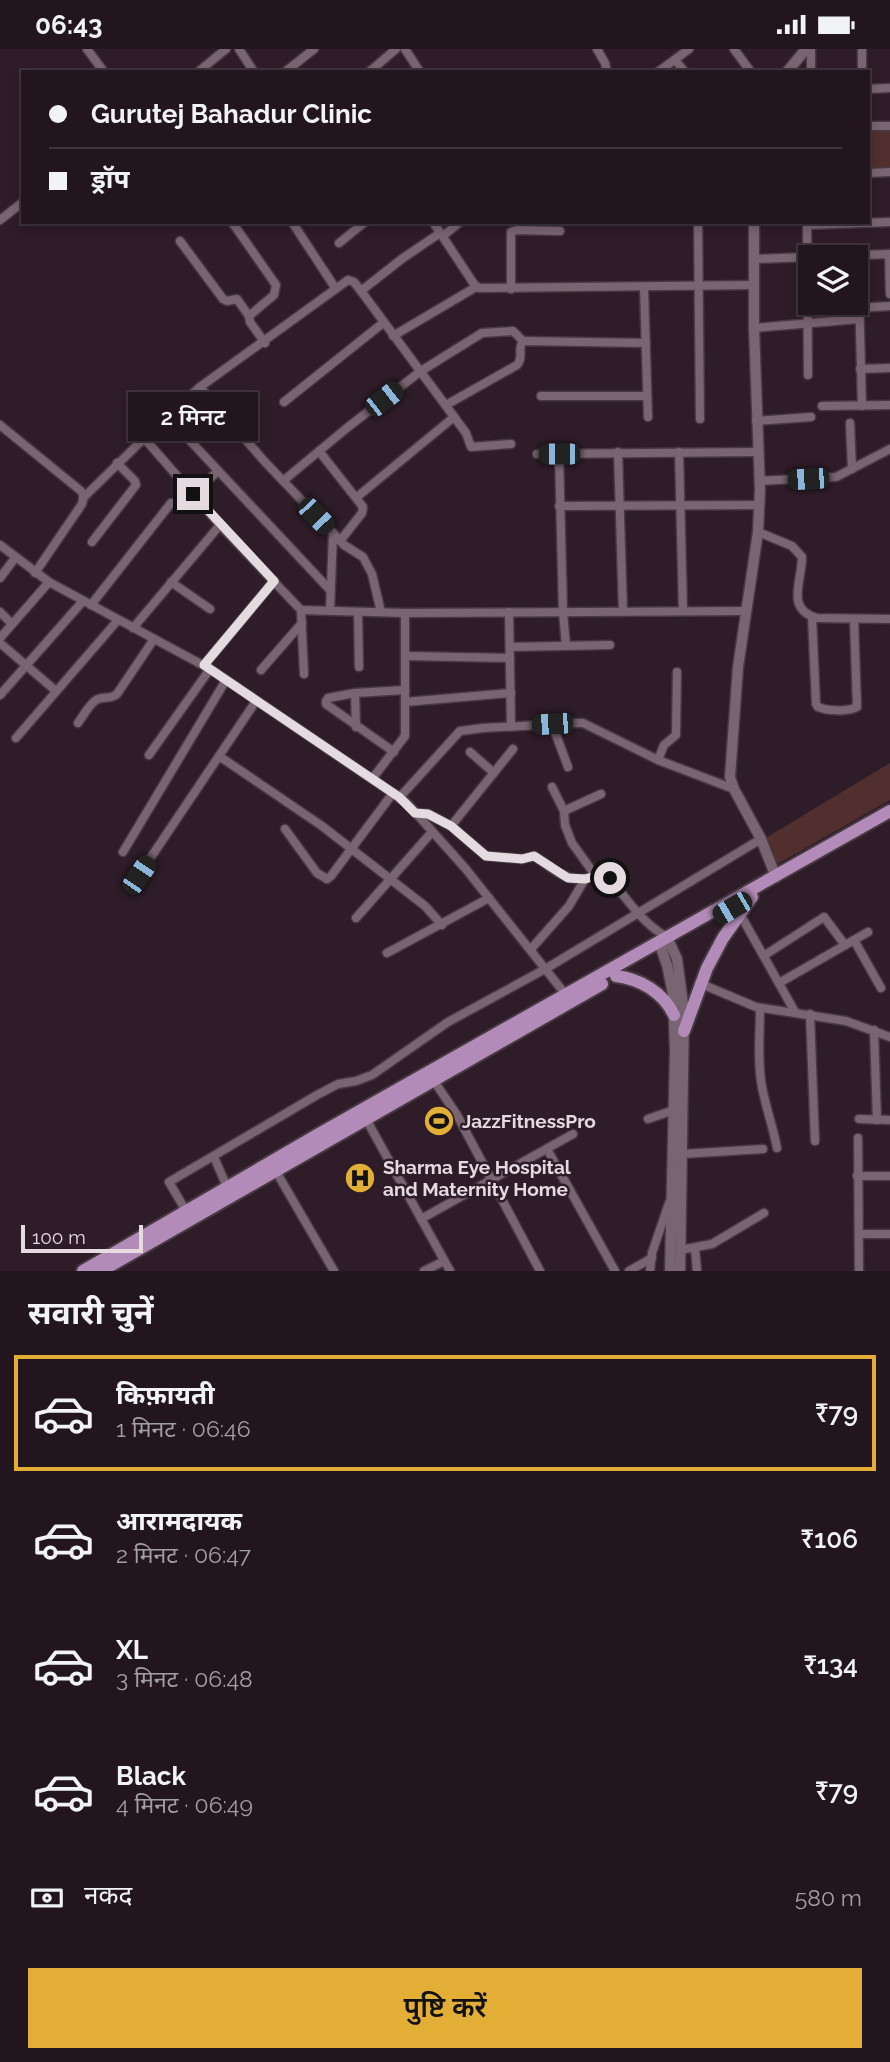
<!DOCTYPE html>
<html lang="hi">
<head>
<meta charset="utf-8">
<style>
	:root { --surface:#22151e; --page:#2e222b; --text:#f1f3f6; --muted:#a29fa4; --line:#3f343c; --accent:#e3ae35 }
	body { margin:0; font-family:Raleway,"Noto Sans Devanagari",sans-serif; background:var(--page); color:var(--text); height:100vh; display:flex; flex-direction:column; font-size:26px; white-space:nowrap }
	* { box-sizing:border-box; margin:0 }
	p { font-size:23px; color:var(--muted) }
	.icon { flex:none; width:38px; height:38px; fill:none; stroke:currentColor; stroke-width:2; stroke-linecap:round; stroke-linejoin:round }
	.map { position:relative; height:1222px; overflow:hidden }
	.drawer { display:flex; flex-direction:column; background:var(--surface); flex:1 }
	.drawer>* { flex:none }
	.guide { position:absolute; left:21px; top:21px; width:849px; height:154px; border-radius:0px; box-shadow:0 4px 10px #0003,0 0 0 2px var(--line); display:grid; align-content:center; height:154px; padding:0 28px; background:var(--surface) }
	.fabs { position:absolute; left:798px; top:196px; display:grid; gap:14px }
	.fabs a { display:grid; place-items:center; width:70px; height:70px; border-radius:0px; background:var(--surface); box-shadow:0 4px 10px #0003,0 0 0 2px var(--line); font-size:35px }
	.scale { position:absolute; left:21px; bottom:18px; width:122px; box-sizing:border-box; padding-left:7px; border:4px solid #e6dae1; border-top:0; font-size:19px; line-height:24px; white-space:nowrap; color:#e6dae1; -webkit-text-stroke:5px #2e1c28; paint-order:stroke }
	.end { position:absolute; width:32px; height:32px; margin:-16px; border:9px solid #e6dae1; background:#111; box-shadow:0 0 0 4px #111 }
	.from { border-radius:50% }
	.bubble { position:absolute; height:49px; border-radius:0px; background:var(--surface); box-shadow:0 4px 10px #0003,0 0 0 2px var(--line); font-size:23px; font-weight:600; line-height:49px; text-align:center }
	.car { position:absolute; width:21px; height:42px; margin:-21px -10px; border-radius:9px; box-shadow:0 0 5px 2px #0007; background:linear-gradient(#222 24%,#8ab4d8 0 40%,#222 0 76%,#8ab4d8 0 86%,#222 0) }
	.guide b { display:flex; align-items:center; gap:24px; height:66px; font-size:26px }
	.guide b+b { border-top:2px solid var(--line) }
	.guide i { width:18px; height:18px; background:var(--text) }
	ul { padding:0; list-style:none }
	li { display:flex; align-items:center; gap:21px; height:116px; margin:0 14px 10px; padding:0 14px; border:4px solid transparent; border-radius:0px }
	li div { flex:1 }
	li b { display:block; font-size:26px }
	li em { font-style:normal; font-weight:600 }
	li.active { border-color:var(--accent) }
	li>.icon { width:63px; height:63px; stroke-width:1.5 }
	h2 { padding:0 28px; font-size:32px; line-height:84px }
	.pay { display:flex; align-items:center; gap:18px; height:77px; padding:0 28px; font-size:26px }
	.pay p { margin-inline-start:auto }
	.primary-button { display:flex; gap:14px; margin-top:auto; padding:14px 28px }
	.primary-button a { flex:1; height:80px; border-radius:0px; background:var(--accent); color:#111; font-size:28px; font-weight:600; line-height:80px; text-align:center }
	.status { display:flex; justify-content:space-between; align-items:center; height:49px; padding:0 35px; background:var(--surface); direction:ltr }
	.status svg { height:19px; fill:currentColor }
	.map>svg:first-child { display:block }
</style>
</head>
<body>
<div class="status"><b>06:43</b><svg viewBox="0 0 49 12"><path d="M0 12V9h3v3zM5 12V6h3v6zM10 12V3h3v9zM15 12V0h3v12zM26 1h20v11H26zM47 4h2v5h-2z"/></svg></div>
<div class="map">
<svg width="890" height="1222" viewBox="0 0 890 1222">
	<rect width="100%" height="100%" fill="#2e1c28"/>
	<g fill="#512f2e">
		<path d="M868,81l22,1v41h-22z"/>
		<path d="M890,714v37l-114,65 -12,-26z"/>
	</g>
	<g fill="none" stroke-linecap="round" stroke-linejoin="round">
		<g stroke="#473942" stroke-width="11">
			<g id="minor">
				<path d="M87,0l17,23"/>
				<path d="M239,0l15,23"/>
				<path d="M405,0l15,23"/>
				<path d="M597,0l8,14 2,9"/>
				<path d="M734,0l17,23"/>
				<path d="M862,0v23"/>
				<path d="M675,11l10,12"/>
				<path d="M198,23l28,-23"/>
				<path d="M285,23l29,-23"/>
				<path d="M369,23l27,-23"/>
				<path d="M658,23l31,-23"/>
				<path d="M811,23v-23"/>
				<path d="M868,40l22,-1"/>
				<path d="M868,77h22"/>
				<path d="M868,124l22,-1"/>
				<path d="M0,171l23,-18"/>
				<path d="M232,173l44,63 -2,10 -25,21 1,6 15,21"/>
				<path d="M292,173l44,67"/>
				<path d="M433,173l41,62 5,4 275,-3"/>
				<path d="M698,173l2,197"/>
				<path d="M807,173l1,153"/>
				<path d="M807,176l83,-3"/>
				<path d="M443,187l17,-14"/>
				<path d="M180,192l43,58 4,2 10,-2 12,17"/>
				<path d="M339,194l26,-21"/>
				<path d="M889,205l1,40"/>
				<path d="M858,206l4,151"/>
				<path d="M754,210l136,-5"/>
				<path d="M644,239l4,129"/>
				<path d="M511,240v-57l6,-2 43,1"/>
				<path d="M361,242l42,-33 37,-25"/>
				<path d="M858,259l32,-2"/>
				<path d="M754,279l105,-9"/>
				<path d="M393,287l83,-49"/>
				<path d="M860,320l30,-1"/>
				<path d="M200,338l65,75 68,71 11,12 19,12 9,17 9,38"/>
				<path d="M541,347h105"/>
				<path d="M284,353l99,-79"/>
				<path d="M446,356l71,-40c7,-7 0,-17 6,-24l123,2"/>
				<path d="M822,357l68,-1"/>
				<path d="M167,367l163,174"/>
				<path d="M756,372l55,-4"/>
				<path d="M850,374l2,46"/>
				<path d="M0,376l81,66 3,5 -2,8 -47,69"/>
				<path d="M144,389l76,87 81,85 3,64"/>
				<path d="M319,402l44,56 -1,6 -22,28"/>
				<path d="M618,403l5,160"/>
				<path d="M679,403l4,159"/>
				<path d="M537,405l220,-2"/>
				<path d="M559,405l4,158 3,34"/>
				<path d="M283,432l65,-54 73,-56 61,-38 31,-2 10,10"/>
				<path d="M759,432l77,-4 54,-28"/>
				<path d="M193,445l25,-23"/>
				<path d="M357,448l97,-80"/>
				<path d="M83,449l84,-82 33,-29 148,-107 6,2 7,9 105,142 5,14 40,-3"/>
				<path d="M559,457l200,-1"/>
				<path d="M758,483l34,14 10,11c0,25 -17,52 15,61l73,1"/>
				<path d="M92,493l44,-57 -1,-4 -18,-18"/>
				<path d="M0,496l49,37 161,87 196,133 59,66 101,127"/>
				<path d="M0,529l15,-20"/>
				<path d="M171,533l39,27"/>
				<path d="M91,556l80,-102"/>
				<path d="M301,561l104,3 340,-2"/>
				<path d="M330,562l3,-78"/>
				<path d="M0,563l12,12"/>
				<path d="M358,563l1,55"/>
				<path d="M509,563l2,114"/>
				<path d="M812,568l4,87 2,3c10,4 29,5 39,0l-3,-88"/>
				<path d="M133,579l87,-103"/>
				<path d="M0,589l49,-56"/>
				<path d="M0,594l56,48"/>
				<path d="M510,598l100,-2"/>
				<path d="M405,607l105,2"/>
				<path d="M204,616l70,-84"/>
				<path d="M261,621l41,-47"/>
				<path d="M355,644l1,34"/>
				<path d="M0,646l83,-94"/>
				<path d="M405,653l106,-9"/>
				<path d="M78,674c5,-7 11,-18 18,-23 7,-4 14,0 21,-6l37,-55"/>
				<path d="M552,675l16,43"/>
				<path d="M16,689l102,-118"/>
				<path d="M394,703l-68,-48v-3l2,-3 27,-5 50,-3"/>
				<path d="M470,703l24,21"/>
				<path d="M149,706l61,-86"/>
				<path d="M219,707l103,70 103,80 17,19"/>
				<path d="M658,711l6,-15 12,-10 1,-63"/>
				<path d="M372,730l33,-43v-123"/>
				<path d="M552,738l12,24 1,14 7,18 23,32"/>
				<path d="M399,749l61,-67 23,-3 94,-5h6l75,37 76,29"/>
				<path d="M564,762l37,-17"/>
				<path d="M415,764l13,1 23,12 35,30 36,3 12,-3c16,9 26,23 46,23 10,0 17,-6 27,-4 19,22 34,48 60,62"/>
				<path d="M451,777l62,-77"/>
				<path d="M285,780l32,44 10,6 4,-3 62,-83"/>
				<path d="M123,803l103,-172"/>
				<path d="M139,826l117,-174"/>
				<path d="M740,865l55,98"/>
				<path d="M356,869l76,-86"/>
				<path d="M854,891l27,48"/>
				<path d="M531,900l38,-43 16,-27"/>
				<path d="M387,904l102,-55"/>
				<path d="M765,906l59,-38 21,28"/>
				<path d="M699,934l57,24 90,14 44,16"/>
				<path d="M779,934l89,-51"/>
				<path d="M760,959c0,26 -3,53 2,79 4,21 11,40 15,61"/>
				<path d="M810,965l5,127"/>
				<path d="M874,981l3,90"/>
				<path d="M434,1032l23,34 83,156"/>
				<path d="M366,1070l84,152"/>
				<path d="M648,1070l26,-9"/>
				<path d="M859,1070l31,1"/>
				<path d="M858,1089l1,133"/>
				<path d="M547,1100l68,122"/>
				<path d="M682,1105l81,-5"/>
				<path d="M214,1108l13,30"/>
				<path d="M274,1119l60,103"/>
				<path d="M857,1127h33"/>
				<path d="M186,1162l-17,-29 148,-87 21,-11 18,-3 16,-6 76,-53 99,-54 214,-129"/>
				<path d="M421,1170l152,-85"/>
				<path d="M859,1185h31"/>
				<path d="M695,1199l2,23"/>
				<path d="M680,1201l32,-6 52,-31"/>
				<path d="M424,1222l20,-10"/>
				<path d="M629,1222l23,-13"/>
				<path d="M650,1222l2,-18 17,-50"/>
			</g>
		</g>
		<g stroke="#473942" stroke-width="13">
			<g id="tertiary">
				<path d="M787,23l19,-23"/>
				<path d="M754,173v106l6,162 -2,42 -20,135 -8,110 4,12 27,50 15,38"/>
				<path d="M667,888l10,22 7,52 -4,260"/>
				<path d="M659,893l8,23 6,29 2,56 -5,221"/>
			</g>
		</g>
		<g stroke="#473942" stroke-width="16">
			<g id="primary">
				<path d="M616,927c24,3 47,16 58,39"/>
				<path d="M684,982l23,-63 16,-30 29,-41"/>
				<path d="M83,1222l236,-137 571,-323"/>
				<path d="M101,1222l501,-287"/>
			</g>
		</g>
		<use href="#minor" stroke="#796471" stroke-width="8"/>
		<use href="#tertiary" stroke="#796471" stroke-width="10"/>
		<use href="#primary" stroke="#b38bb8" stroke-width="12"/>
	</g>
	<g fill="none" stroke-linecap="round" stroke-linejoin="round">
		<path stroke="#e6dae1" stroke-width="9" d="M193,445l81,87 -70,84 195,132 16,16 13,1 23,12 35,30 36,3 12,-3 34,22 17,1 18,-5 7,4"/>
	</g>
	<defs>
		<g id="stadium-disc" transform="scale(1.575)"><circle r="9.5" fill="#e3ae35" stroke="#2e1c28"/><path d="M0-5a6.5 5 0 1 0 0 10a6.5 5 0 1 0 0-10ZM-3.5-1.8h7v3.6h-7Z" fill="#111"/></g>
		<g id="hospital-disc" transform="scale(1.575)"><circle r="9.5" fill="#e3ae35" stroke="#2e1c28"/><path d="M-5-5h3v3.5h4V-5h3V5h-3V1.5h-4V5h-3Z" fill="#111"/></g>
	</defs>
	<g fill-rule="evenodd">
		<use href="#stadium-disc" x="439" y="1072"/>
		<use href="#hospital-disc" x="360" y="1129"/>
	</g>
	<g text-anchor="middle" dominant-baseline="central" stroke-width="5" stroke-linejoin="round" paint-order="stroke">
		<g font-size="19" font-weight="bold" fill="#e6dae1" stroke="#2e1c28" text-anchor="start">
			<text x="462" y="1072">JazzFitnessPro</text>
			<text x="383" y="1118">Sharma Eye Hospital<tspan x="383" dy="22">and Maternity Home</tspan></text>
		</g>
	</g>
</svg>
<div class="fabs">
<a><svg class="icon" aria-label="layers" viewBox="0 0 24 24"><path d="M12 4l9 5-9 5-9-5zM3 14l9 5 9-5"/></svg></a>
</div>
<div class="scale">100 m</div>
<i class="end from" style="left:610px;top:829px"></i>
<i class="end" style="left:193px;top:445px"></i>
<div class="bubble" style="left:128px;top:343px;width:130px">2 मिनट</div>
<i class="car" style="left:384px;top:350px;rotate:52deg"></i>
<i class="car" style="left:559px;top:405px;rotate:270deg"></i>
<i class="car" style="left:808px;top:430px;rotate:267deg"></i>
<i class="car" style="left:316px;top:467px;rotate:136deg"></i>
<i class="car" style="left:552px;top:675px;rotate:267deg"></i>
<i class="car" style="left:139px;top:826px;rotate:34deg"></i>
<i class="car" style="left:732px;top:859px;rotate:240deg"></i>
<div class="guide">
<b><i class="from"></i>Gurutej Bahadur Clinic</b>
<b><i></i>ड्रॉप</b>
</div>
</div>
<section class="drawer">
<h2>सवारी चुनें</h2>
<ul>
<li class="active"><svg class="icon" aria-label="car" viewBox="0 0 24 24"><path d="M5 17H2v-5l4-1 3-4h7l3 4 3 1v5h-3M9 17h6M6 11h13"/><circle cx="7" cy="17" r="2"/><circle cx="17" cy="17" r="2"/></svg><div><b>किफ़ायती</b><p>1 मिनट · 06:46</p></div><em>₹79</em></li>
<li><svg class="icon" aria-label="car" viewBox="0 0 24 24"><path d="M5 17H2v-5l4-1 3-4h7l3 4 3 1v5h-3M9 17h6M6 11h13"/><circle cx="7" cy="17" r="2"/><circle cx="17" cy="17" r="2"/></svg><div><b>आरामदायक</b><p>2 मिनट · 06:47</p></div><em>₹106</em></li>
<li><svg class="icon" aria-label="car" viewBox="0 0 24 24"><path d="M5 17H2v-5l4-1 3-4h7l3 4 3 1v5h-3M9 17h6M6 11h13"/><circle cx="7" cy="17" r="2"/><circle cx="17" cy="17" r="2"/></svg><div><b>XL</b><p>3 मिनट · 06:48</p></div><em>₹134</em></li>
<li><svg class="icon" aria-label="car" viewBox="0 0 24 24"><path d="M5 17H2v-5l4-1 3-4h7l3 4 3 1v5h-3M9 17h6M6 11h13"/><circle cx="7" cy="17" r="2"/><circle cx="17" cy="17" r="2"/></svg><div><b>Black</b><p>4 मिनट · 06:49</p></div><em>₹79</em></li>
</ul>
<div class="pay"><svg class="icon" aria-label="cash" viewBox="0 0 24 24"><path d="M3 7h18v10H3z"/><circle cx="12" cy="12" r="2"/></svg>नकद<p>580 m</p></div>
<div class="primary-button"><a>पुष्टि करें</a></div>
</section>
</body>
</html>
